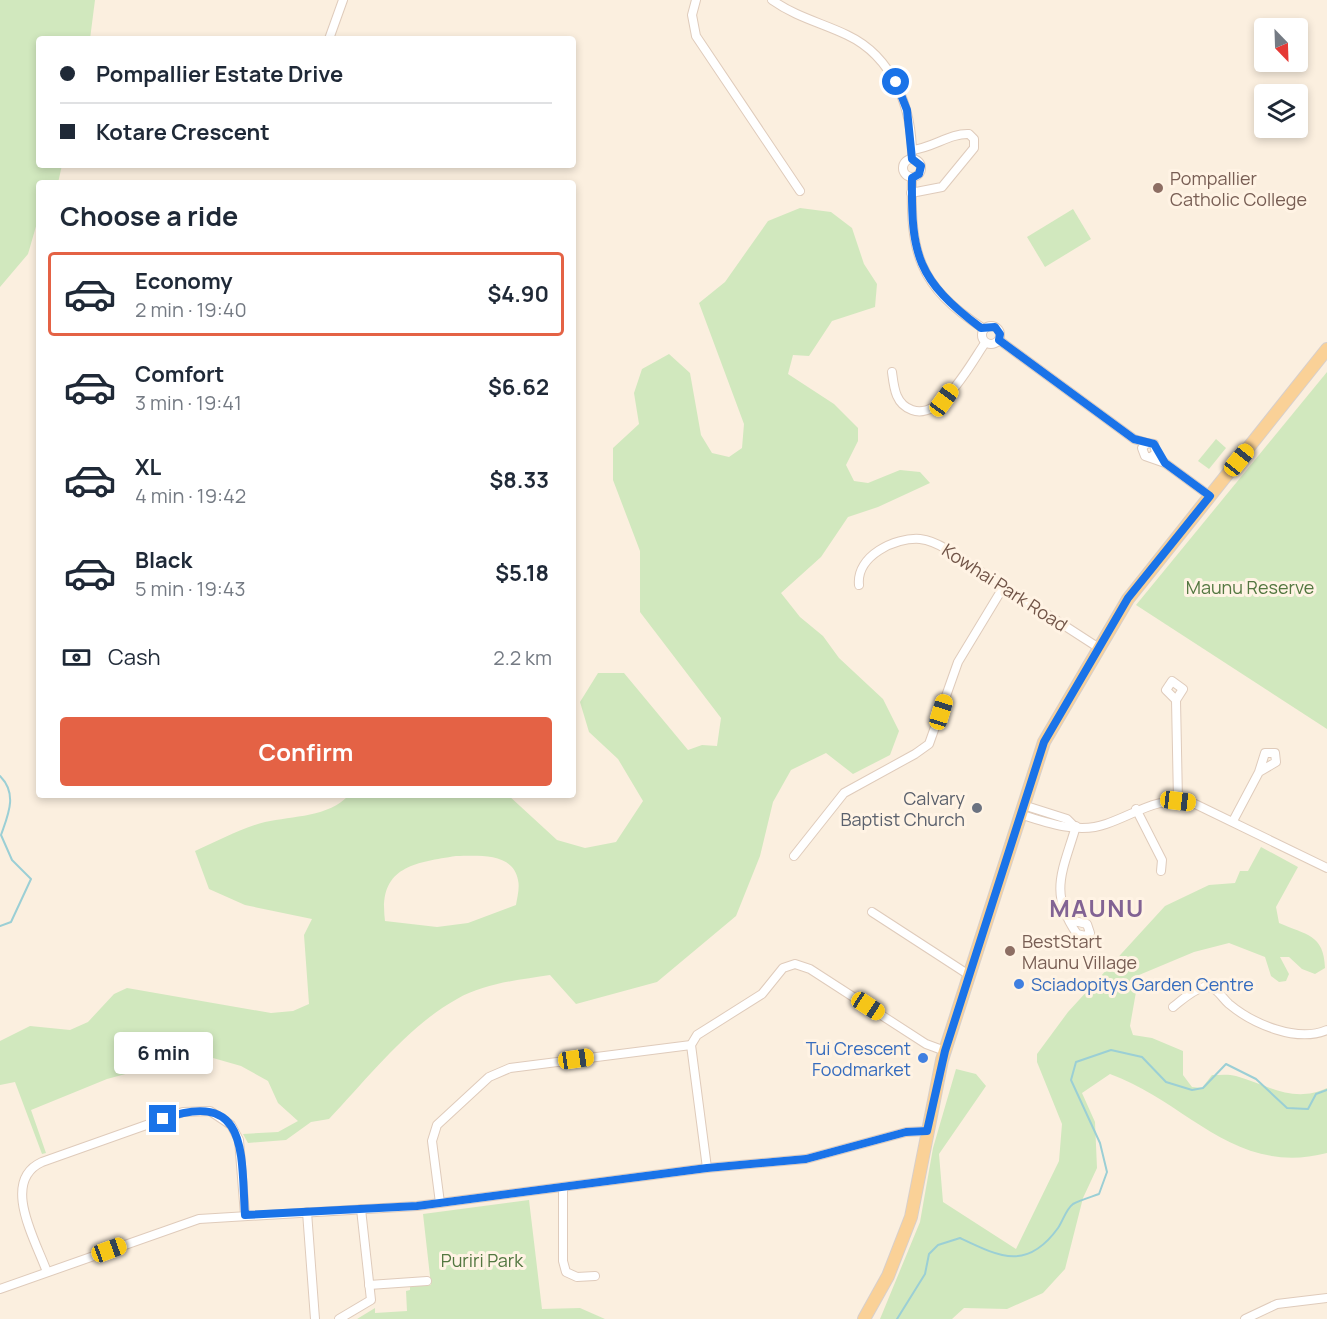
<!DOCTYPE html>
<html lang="en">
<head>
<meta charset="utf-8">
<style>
	:root { --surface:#fff; --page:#f2f2f3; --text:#1f2937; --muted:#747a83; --line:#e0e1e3; --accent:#e46245 }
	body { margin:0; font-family:Manrope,sans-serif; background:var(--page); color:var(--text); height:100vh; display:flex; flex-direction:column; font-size:22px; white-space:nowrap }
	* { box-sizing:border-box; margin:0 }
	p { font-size:20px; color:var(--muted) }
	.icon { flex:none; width:33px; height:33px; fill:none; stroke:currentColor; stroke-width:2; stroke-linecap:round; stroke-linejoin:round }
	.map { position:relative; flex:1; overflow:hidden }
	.drawer { position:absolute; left:36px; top:180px; width:540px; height:618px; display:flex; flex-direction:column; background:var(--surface); border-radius:6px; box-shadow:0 3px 9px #0003 }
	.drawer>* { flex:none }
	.top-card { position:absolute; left:36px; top:36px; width:540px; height:132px; border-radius:6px; box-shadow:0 3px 9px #0003; display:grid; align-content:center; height:132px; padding:0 24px; background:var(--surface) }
	.needle { width:39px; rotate:157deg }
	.buttons { position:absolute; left:1254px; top:18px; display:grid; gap:12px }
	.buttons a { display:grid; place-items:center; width:54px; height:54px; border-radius:6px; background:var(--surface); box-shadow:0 3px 9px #0003; font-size:30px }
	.end { position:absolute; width:27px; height:27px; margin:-14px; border:8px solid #1a73e8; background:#fff; box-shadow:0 0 0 3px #fff }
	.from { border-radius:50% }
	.bubble { position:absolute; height:42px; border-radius:6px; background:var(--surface); box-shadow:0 3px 9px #0003; font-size:20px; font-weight:700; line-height:42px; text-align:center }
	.car { position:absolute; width:18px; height:36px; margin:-18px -9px; border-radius:8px; box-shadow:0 0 4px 2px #0007; background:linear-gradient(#f5c518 24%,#345 0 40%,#f5c518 0 76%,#345 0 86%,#f5c518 0) }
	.top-card b { display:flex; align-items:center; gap:21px; height:57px; font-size:22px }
	.top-card b+b { border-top:2px solid var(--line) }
	.top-card i { width:15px; height:15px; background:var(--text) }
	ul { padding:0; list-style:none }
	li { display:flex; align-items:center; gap:18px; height:84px; margin:0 12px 9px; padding:0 12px; border:3px solid transparent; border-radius:6px }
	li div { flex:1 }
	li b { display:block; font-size:22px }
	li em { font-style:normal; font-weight:700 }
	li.current { border-color:var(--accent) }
	li>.icon { width:54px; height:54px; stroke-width:1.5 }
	h2 { padding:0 24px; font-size:27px; line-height:72px }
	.pay { display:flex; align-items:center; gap:15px; height:66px; padding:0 24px; font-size:22px }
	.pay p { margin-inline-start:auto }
	.primary-button { display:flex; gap:12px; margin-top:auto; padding:12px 24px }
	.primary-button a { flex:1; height:69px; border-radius:6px; background:var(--accent); color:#fff; font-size:24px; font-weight:700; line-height:69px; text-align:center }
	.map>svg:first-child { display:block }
</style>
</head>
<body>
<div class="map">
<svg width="1327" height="1319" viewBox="0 0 1327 1319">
	<rect width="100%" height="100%" fill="#fbefdf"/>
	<g fill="#d1e8be" fill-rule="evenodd">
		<path d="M0,0h95l-5,39h-51v126h23l-4,18h-19v33l-11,38 -28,33z"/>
		<path d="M800,208l31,4 21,16 12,36 13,20 -2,23 -43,14 -23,35 -16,-1 -5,19 46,30 24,24v13l-12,24 8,16 14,2 32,-13 20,2 10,11 -52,24 -30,10 -27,40 -40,36 19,24 23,19 16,22 44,41 16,32 -9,24 -37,19 -27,-21 -35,17 -18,32 -13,54 -24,60 -79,66 -81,22 -26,-29c-31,5 -65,8 -93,24 -48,26 -90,80 -128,120l-18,3 -25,18 -38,3 -5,-9 35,-2 20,-11 -20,-18 -10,-22 -27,-15 -49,-14 -22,7v3l-63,17 -76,31 15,43 -4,1 -27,-72 -15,3v-44l30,-15 40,4 18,-8 26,-28 13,-6 144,25 22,-2 16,-7 -5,-69 8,-16 -67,-14 -36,-16 -14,-38c23,-10 46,-23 70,-29 28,-6 64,-5 84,-27h159l49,45 28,8 31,-6 27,-41 -25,-42 -29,-27 -9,-30 18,-29h26l64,77 14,-5 15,1 4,-28 -81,-106v-61l-27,-71v-32l26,-24 -5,-31 8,-24 27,-15 21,19 11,62 11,18 17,4 13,-9 2,-24 -45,-121 26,-21 43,-61zM456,856c22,0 57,-4 62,24 2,8 -1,18 -2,25l-48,18 -31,4 -52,-6c-7,-54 28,-58 71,-65z"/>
		<path d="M1073,209l18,30 -46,28 -18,-30z"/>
		<path d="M1327,372v357l-191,-124z"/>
		<path d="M1216,439l10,9 -17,21 -11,-8z"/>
		<path d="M1261,847l37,20 -22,40 3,16c27,12 45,11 46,45l-10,6 -13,-5 -13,-12h-9l9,17 -3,7 -7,1 -8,-6 -6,-19 -36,-14 -35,9 -55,23 -9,51 3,9 19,3 31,13v24l9,12 10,1 10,-13c8,0 17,-1 24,1 32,9 57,28 91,12v65c-93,24 -139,-51 -217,-79l-28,19 13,29 2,46 -14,30 -18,71 -22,24 -36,16 -43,-1 -12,11h-72l40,-97 13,-74 23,-79 20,5 10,12 -47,68 4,48 73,47 43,-88 3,-37 -25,-62v-8l31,-42 97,-106 44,-21 26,-2 5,-12h8z"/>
		<path d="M529,1200l13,109 38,-1 25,11h-248l18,-11v5l32,-2 -1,-20 4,-1v-4l21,-1 -8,-71z"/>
	</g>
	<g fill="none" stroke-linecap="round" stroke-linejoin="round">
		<g stroke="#9bcfd5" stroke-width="2">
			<path d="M0,776c18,18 8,39 1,59l11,25 19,19 -20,43 -11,4"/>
			<path d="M897,1319l28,-45 4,-20 9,-9 22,-7c40,19 67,33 98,-10 5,-7 8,-19 15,-24 8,-4 18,-7 26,-10l8,-22 -7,-29 -29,-63 5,-18 35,-12 31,7 24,25 26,8 11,-2 23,-24 30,15 31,29 21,1 8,-15 11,-4"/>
		</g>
		<g stroke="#dfcbbb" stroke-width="10">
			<g id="minor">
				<path d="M696,0l-4,15 4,21 104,155"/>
				<path d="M772,0c24,17 50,23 75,35 47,22 66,75 65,124"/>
				<path d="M329,39l14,-39"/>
				<circle cx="912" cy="168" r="9"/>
				<path d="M912,178c-2,75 6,108 72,151"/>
				<path d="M911,193l31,-6 32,-39v-9l-5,-5c-19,-1 -36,14 -57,16"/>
				<circle cx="991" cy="335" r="9"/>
				<path d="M999,340l135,99 13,4"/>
				<path d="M892,372c2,15 3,32 20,38 29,11 59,-47 73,-67"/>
				<path d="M1151,457l5,-4 -2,-9 -7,-1 -5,5 3,8 20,7 45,33"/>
				<path d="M859,585c-3,-29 36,-48 61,-46 9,1 18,5 26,10l153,99"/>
				<path d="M1176,700l-10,-10 6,-9 11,8 -7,11 2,101"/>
				<path d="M1023,805l44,14 6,6"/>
				<path d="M1136,809l26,51 -1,11"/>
				<path d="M1020,814c27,9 59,20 86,10 32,-11 49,-27 85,-22l136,66"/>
				<path d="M1233,821l26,-49 17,-10 -1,-9h-10l-6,19"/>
				<path d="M794,856l50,-63 71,-39 14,-10 29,-82 46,-76"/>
				<path d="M872,912l97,63"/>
				<path d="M1070,920l17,4 3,9 -5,3 -8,-2c-29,-42 -14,-63 -1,-108"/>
				<path d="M1173,1007c9,-7 19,-17 31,-20 12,-2 17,10 25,17 24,20 68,39 98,26"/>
				<path d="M707,1168l-16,-123 6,-10 65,-41 21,-26 12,-4 15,5 116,75 19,7"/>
				<path d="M563,1187v74l3,11 11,5 18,-1"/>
				<path d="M440,1203l-8,-62 5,-16 52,-48 21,-9 181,-23"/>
				<path d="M307,1212l8,107"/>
				<path d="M47,1272c-11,-31 -47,-91 -5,-110l141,-50 27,-1 21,14 8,15 6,75"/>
				<path d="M369,1285l58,-4"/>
				<path d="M0,1289l199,-70 218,-13 290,-38 99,-9 100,-27 21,-1"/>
				<path d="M339,1319l32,-19 -10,-91"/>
				<path d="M1245,1319l32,-15 50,-6"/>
			</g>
		</g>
		<g stroke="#d7cfcb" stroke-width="14">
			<path id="primary" d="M864,1319l24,-43 23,-59 31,-157 102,-318 84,-143 199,-250"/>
		</g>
		<use href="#minor" stroke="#fff" stroke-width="8"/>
		<use href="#primary" stroke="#fad197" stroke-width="12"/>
	</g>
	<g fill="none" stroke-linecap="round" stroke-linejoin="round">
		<path stroke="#1a73e8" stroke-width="8" d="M163,1119c86,-31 78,35 82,96l172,-9 290,-38 99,-9 100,-27 21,-1 18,-80 99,-309 84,-144 82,-102 -45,-33 -11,-19 -20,-5 -135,-99 1,-6 -5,-7 -14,1c-64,-48 -70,-73 -69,-150l7,-4 2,-8 -9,-7 -5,-49 -11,-28"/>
	</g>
	<g fill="#8d6e63" stroke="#fff3e4" stroke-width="2">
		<circle cx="1158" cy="188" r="6"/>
		<circle cx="1010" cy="951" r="6"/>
	</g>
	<circle fill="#6b7280" stroke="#fff3e4" stroke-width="2" cx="977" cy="808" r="6"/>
	<g fill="#3f7fe0" stroke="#fff3e4" stroke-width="2">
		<circle cx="1019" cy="984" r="6"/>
		<circle cx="923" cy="1058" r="6"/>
	</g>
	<g text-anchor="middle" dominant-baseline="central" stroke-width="6" stroke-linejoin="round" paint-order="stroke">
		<g font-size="18" fill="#785e54" stroke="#fff3e4" text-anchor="start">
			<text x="1170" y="178">Pompallier<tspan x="1170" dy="21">Catholic College</tspan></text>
			<text x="1022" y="941">BestStart<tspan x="1022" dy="21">Maunu Village</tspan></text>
		</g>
		<g font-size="18" fill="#715447" stroke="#fff3e4">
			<text transform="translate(1005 587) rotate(33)">Kowhai Park Road</text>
		</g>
		<g font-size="18" fill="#537740" stroke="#fff3e4">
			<text x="1250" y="587">Maunu Reserve</text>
			<text x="482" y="1260">Puriri Park</text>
		</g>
		<g font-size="18" fill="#5b616d" stroke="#fff3e4" text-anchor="end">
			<text x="965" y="798">Calvary<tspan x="965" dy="21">Baptist Church</tspan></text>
		</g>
		<g font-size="18" fill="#366cbe" stroke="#fff3e4" text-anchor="start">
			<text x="1031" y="984">Sciadopitys Garden Centre</text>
			<text x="911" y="1048" text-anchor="end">Tui Crescent<tspan x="911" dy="21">Foodmarket</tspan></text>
		</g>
		<g font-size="24" font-weight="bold" letter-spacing="1.5" fill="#826394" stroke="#fff3e4">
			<text x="1097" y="907">MAUNU</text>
		</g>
	</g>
</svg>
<div class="buttons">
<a><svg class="needle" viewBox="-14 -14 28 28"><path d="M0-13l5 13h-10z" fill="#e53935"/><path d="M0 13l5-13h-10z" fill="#747a83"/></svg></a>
<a><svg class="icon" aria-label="layers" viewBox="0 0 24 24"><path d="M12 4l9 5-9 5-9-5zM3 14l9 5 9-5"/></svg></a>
</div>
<i class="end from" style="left:896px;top:82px"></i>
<i class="end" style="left:163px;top:1119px"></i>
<div class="bubble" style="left:114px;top:1032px;width:99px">6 min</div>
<i class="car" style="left:944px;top:400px;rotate:36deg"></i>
<i class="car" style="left:1239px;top:460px;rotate:39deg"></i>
<i class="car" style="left:941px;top:712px;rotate:17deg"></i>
<i class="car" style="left:1178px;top:801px;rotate:97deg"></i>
<i class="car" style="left:868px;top:1006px;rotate:123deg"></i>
<i class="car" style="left:576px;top:1059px;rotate:82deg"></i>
<i class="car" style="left:109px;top:1250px;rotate:70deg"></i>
<div class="top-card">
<b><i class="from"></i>Pompallier Estate Drive</b>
<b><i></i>Kotare Crescent</b>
</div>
<section class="drawer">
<h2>Choose a ride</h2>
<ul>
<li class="current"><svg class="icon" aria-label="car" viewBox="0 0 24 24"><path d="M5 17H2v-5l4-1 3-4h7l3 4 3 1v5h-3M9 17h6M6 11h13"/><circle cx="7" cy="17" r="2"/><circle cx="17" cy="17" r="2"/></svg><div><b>Economy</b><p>2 min · 19:40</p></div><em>$4.90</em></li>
<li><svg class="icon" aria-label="car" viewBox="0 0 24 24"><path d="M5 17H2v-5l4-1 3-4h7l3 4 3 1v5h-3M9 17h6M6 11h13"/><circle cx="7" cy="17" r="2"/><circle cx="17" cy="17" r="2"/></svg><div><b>Comfort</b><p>3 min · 19:41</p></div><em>$6.62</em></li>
<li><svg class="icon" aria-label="car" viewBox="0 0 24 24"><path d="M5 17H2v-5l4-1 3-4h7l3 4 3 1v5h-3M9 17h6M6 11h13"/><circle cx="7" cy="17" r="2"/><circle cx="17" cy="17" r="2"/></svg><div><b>XL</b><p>4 min · 19:42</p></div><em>$8.33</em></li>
<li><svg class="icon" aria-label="car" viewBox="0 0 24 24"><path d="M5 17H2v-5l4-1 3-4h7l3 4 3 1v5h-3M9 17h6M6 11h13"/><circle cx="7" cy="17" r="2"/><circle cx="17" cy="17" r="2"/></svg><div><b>Black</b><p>5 min · 19:43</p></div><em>$5.18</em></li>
</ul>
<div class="pay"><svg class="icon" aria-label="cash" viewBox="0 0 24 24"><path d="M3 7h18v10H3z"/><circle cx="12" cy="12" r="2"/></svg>Cash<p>2.2 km</p></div>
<div class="primary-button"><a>Confirm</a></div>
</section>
</div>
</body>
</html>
